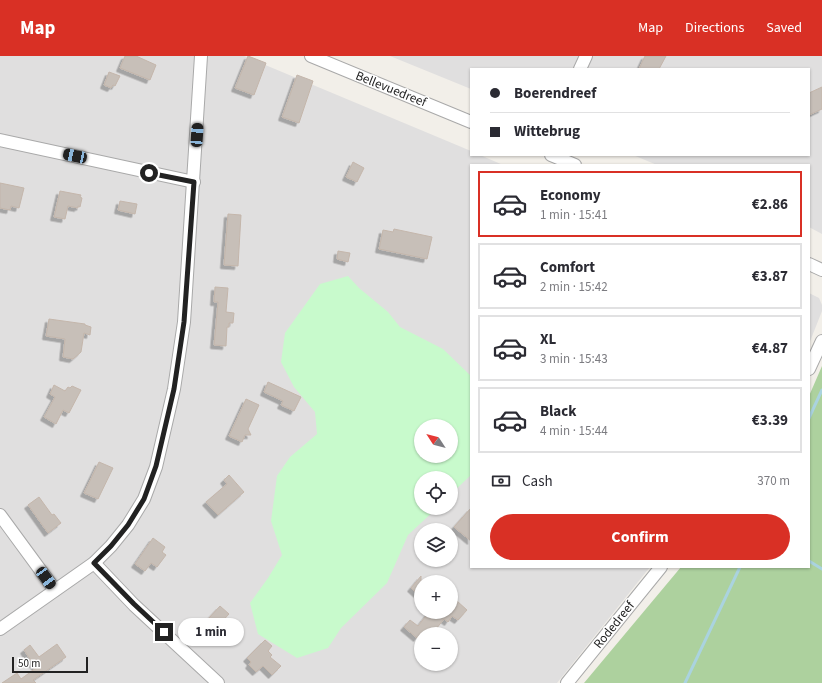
<!DOCTYPE html>
<html lang="en">
<head>
<meta charset="utf-8">
<style>
	:root { --surface:#fff; --page:#f7f7f7; --text:#2b2b33; --muted:#7c7c81; --line:#e1e1e2; --accent:#d93025 }
	body { margin:0; font-family:"Source Sans 3",sans-serif; background:var(--page); color:var(--text); height:100vh; display:flex; flex-direction:column; font-size:15px; white-space:nowrap }
	* { box-sizing:border-box; margin:0 }
	p { font-size:13px; color:var(--muted) }
	.icon { flex:none; width:22px; height:22px; fill:none; stroke:currentColor; stroke-width:2; stroke-linecap:round; stroke-linejoin:round }
	.map { position:relative; flex:1; overflow:hidden }
	.sheet { position:absolute; left:470px; top:108px; width:340px; height:404px; display:flex; flex-direction:column; background:var(--surface); border-radius:0px; box-shadow:0 1px 3px #0004 }
	.sheet>* { flex:none }
	.guide { position:absolute; left:470px; top:12px; width:340px; height:88px; border-radius:0px; box-shadow:0 1px 3px #0004; display:grid; align-content:center; height:88px; padding:0 20px; background:var(--surface) }
	.needle { width:26px; rotate:306deg }
	.tools { position:absolute; left:414px; top:363px; display:grid; gap:8px }
	.tools a { display:grid; place-items:center; width:44px; height:44px; border-radius:50%; background:var(--surface); box-shadow:0 1px 3px #0004; font-size:20px }
	.scale { position:absolute; left:12px; bottom:10px; width:76px; box-sizing:border-box; padding-left:4px; border:2px solid #222; border-top:0; font-size:11px; line-height:14px; white-space:nowrap; color:#222; -webkit-text-stroke:3px #fff; paint-order:stroke }
	.end { position:absolute; width:18px; height:18px; margin:-9px; border:5px solid #222; background:#fff; box-shadow:0 0 0 2px #fff }
	.from { border-radius:50% }
	.bubble { position:absolute; height:28px; border-radius:14px; background:var(--surface); box-shadow:0 1px 3px #0004; font-size:13px; font-weight:700; line-height:28px; text-align:center }
	.car { position:absolute; width:12px; height:24px; margin:-12px -6px; border-radius:5px; box-shadow:0 0 3px 1px #0007; background:linear-gradient(#222 24%,#8ab4d8 0 40%,#222 0 76%,#8ab4d8 0 86%,#222 0) }
	.guide b { display:flex; align-items:center; gap:14px; height:38px; font-size:15px }
	.guide b+b { border-top:1px solid var(--line) }
	.guide i { width:10px; height:10px; background:var(--text) }
	ul { padding:7px 0 0; list-style:none }
	li { display:flex; align-items:center; gap:12px; height:66px; margin:0 8px 6px; padding:0 12px; border:2px solid var(--line); border-radius:0px }
	li div { flex:1 }
	li b { display:block; font-size:15px }
	li em { font-style:normal; font-weight:700 }
	li.active { border-color:var(--accent) }
	li>.icon { width:36px; height:36px; stroke-width:1.5 }
	.pay { display:flex; align-items:center; gap:10px; height:44px; padding:0 20px; font-size:15px }
	.pay p { margin-inline-start:auto }
	.cta { display:flex; gap:8px; margin-top:auto; padding:8px 20px }
	.cta a { flex:1; height:46px; border-radius:24px; background:var(--accent); color:#fff; font-size:16px; font-weight:700; line-height:46px; text-align:center }
	header { display:flex; align-items:center; gap:24px; box-sizing:border-box; height:56px; padding:0 20px; background:var(--accent); color:#fff }
	header strong { font-size:19px }
	nav { display:flex; gap:22px; margin-inline-start:auto; font-size:14px }
	.map>svg:first-child { display:block }
</style>
</head>
<body>
<header>
<strong>Map</strong>
<nav><a>Map</a><a>Directions</a><a>Saved</a></nav>
</header>
<div class="map">
<svg width="822" height="627" viewBox="0 0 822 627">
	<defs>
		<filter id="shadow"><feDropShadow dx="-3.5" dy="3.5" stdDeviation="0" flood-color="#0004"/></filter>
	</defs>
	<rect width="100%" height="100%" fill="#f2efe9"/>
	<g fill="#e0dfdf" fill-rule="evenodd">
		<path d="M0,0h244l227,95v4h9l23,10h-32v402h179l-93,116h-557zM421,370h30v30h-30zM421,422h30v30h-30zM421,474h30v30h-30zM421,526h30v30h-30zM421,578h30v30h-30z"/>
		<path d="M390,0h432v178l-13,-7v-62h-152l-24,-10h176v-86h-338v20z"/>
		<path d="M809,237l10,5 3,7v6l-13,33z"/>
	</g>
	<path fill="#add19e" d="M822,310v317h-238l97,-116h128v-171z"/>
	<path fill="#c8facc" fill-rule="evenodd" d="M348,220l11,12 29,24 12,15 43,22 28,27v99l-20,19v-16h-30v30h16l-29,27 -21,48 -46,45 -13,20 -31,10 -39,-24 -8,-31 18,-25 14,-23 -11,-34 6,-45 13,-19 27,-23 -2,-22 -21,-25 -13,-25 4,-29 35,-49zM421,370h30v30h-30z"/>
	<g fill="none" stroke-linecap="round" stroke-linejoin="round">
		<g stroke="#aad3df" stroke-width="3">
			<path d="M809,362l13,-28"/>
			<path d="M809,505l13,8"/>
			<path d="M685,627l55,-116"/>
		</g>
	</g>
	<g fill="#c7bfb8" stroke="#c4b6ab" filter="url(#shadow)">
		<path d="M125,0h11l20,9 -6,15 -30,-12z"/>
		<path d="M248,0l18,7 -12,32 -19,-7z"/>
		<path d="M645,0h21l-7,13h-20z"/>
		<path d="M109,16l11,4 -5,10 -2,-1 -2,3 -7,-3z"/>
		<path d="M297,19l16,6 -14,42 -17,-6z"/>
		<path d="M822,31v22l-13,6v-22z"/>
		<path d="M353,106l11,6 -7,14 -11,-5z"/>
		<path d="M0,127l24,5 -5,20 -8,-2 -1,4 -10,-2z"/>
		<path d="M60,135l21,4 -1,2 2,1 -2,9 -2,-1v2l-10,-2 -3,13 -11,-2z"/>
		<path d="M120,145l17,3 -2,10 -17,-4z"/>
		<path d="M228,158l13,1 -3,51 -14,-1z"/>
		<path d="M394,173l38,8 -5,22 -48,-10 4,-19 10,2z"/>
		<path d="M338,195l12,2 -2,9 -11,-3z"/>
		<path d="M215,231l13,1 -2,24 8,1 -1,10h-4v4h-2l-1,19 -12,-1 4,-43h-4z"/>
		<path d="M49,263l36,5v1l6,2 -1,8 -6,-2 -3,19 -8,7 -10,-2 2,-18 -19,-3z"/>
		<path d="M268,326l33,15 -7,14 -13,-6 2,-4 -19,-9z"/>
		<path d="M54,329l11,6 3,-4 2,1 2,-2 9,4 -12,23 -6,-3 -7,14 -12,-7 11,-20 -5,-3z"/>
		<path d="M246,343l13,6 -11,24 3,6h-6l-3,7 -13,-6z"/>
		<path d="M99,406l14,6 -15,31 -14,-6z"/>
		<path d="M229,419l15,17 -26,23 -12,-13 21,-18 -3,-4z"/>
		<path d="M39,441l13,18 2,-1 7,9 -13,10 -20,-28z"/>
		<path d="M471,452v33l-17,-14z"/>
		<path d="M153,482l12,9 -3,5 4,3 -9,12 -6,-4 -6,8 -10,-7z"/>
		<path d="M421,520v21l-10,-9z"/>
		<path d="M457,545l10,9 -9,10 -6,-4 -4,6 -4,-3 -12,15h-12l-3,4 -13,-11 6,-7 8,6 11,-14h22v-4z"/>
		<path d="M220,550l9,8 -12,13 -9,-8z"/>
		<path d="M265,584l7,6 -4,5 4,4 -2,2 11,9 -9,9 -9,-9 -7,6 -7,-7 2,-3 -4,-4z"/>
		<path d="M57,588l9,13 -33,23 3,3h-34l15,-10 4,6 15,-11 -12,-18 6,-5 9,12z"/>
	</g>
	<g fill="none" stroke-linecap="round" stroke-linejoin="round">
		<g stroke="#a9a9a9" stroke-width="14">
			<g id="street">
				<path d="M311,0l160,66"/>
				<path d="M580,13l6,-13"/>
				<path d="M0,84l194,42"/>
				<path d="M551,99l24,10"/>
				<path d="M809,208l13,6"/>
				<path d="M809,313l13,-28"/>
				<path d="M0,459l55,75"/>
				<path d="M94,507l40,42 84,78"/>
				<path d="M0,573l94,-66 17,-17 17,-21 16,-26 12,-32 18,-78 10,-67 17,-266"/>
				<path d="M567,627l94,-116"/>
			</g>
		</g>
		<use href="#street" stroke="#fff" stroke-width="12"/>
	</g>
	<g fill="none" stroke-linecap="round" stroke-linejoin="round">
		<path stroke="#222" stroke-width="5" d="M149,117l45,9 -10,140 -10,67 -18,77 -12,33 -16,26 -17,21 -17,17 40,41 30,28"/>
	</g>
	<g text-anchor="middle" dominant-baseline="central" stroke-width="3" stroke-linejoin="round" paint-order="stroke">
		<g font-size="13" fill="#222" stroke="#fff">
			<text transform="translate(391 33) rotate(22)">Bellevuedreef</text>
			<text transform="translate(614 569) rotate(-51)">Rodedreef</text>
		</g>
	</g>
</svg>
<div class="tools">
<a><svg class="needle" viewBox="-14 -14 28 28"><path d="M0-13l5 13h-10z" fill="#e53935"/><path d="M0 13l5-13h-10z" fill="#7c7c81"/></svg></a>
<a><svg class="icon" aria-label="locate" viewBox="0 0 24 24"><circle cx="12" cy="12" r="6"/><path d="M12 2v4M12 18v4M2 12h4M18 12h4"/></svg></a>
<a><svg class="icon" aria-label="layers" viewBox="0 0 24 24"><path d="M12 4l9 5-9 5-9-5zM3 14l9 5 9-5"/></svg></a>
<a>+</a>
<a>−</a>
</div>
<div class="scale">50 m</div>
<i class="end from" style="left:149px;top:117px"></i>
<i class="end" style="left:164px;top:576px"></i>
<div class="bubble" style="left:178px;top:562px;width:66px">1 min</div>
<i class="car" style="left:197px;top:79px;rotate:4deg"></i>
<i class="car" style="left:75px;top:100px;rotate:282deg"></i>
<i class="car" style="left:46px;top:522px;rotate:144deg"></i>
<div class="guide">
<b><i class="from"></i>Boerendreef</b>
<b><i></i>Wittebrug</b>
</div>
<section class="sheet">
<ul>
<li class="active"><svg class="icon" aria-label="car" viewBox="0 0 24 24"><path d="M5 17H2v-5l4-1 3-4h7l3 4 3 1v5h-3M9 17h6M6 11h13"/><circle cx="7" cy="17" r="2"/><circle cx="17" cy="17" r="2"/></svg><div><b>Economy</b><p>1 min · 15:41</p></div><em>€2.86</em></li>
<li><svg class="icon" aria-label="car" viewBox="0 0 24 24"><path d="M5 17H2v-5l4-1 3-4h7l3 4 3 1v5h-3M9 17h6M6 11h13"/><circle cx="7" cy="17" r="2"/><circle cx="17" cy="17" r="2"/></svg><div><b>Comfort</b><p>2 min · 15:42</p></div><em>€3.87</em></li>
<li><svg class="icon" aria-label="car" viewBox="0 0 24 24"><path d="M5 17H2v-5l4-1 3-4h7l3 4 3 1v5h-3M9 17h6M6 11h13"/><circle cx="7" cy="17" r="2"/><circle cx="17" cy="17" r="2"/></svg><div><b>XL</b><p>3 min · 15:43</p></div><em>€4.87</em></li>
<li><svg class="icon" aria-label="car" viewBox="0 0 24 24"><path d="M5 17H2v-5l4-1 3-4h7l3 4 3 1v5h-3M9 17h6M6 11h13"/><circle cx="7" cy="17" r="2"/><circle cx="17" cy="17" r="2"/></svg><div><b>Black</b><p>4 min · 15:44</p></div><em>€3.39</em></li>
</ul>
<div class="pay"><svg class="icon" aria-label="cash" viewBox="0 0 24 24"><path d="M3 7h18v10H3z"/><circle cx="12" cy="12" r="2"/></svg>Cash<p>370 m</p></div>
<div class="cta"><a>Confirm</a></div>
</section>
</div>
</body>
</html>
